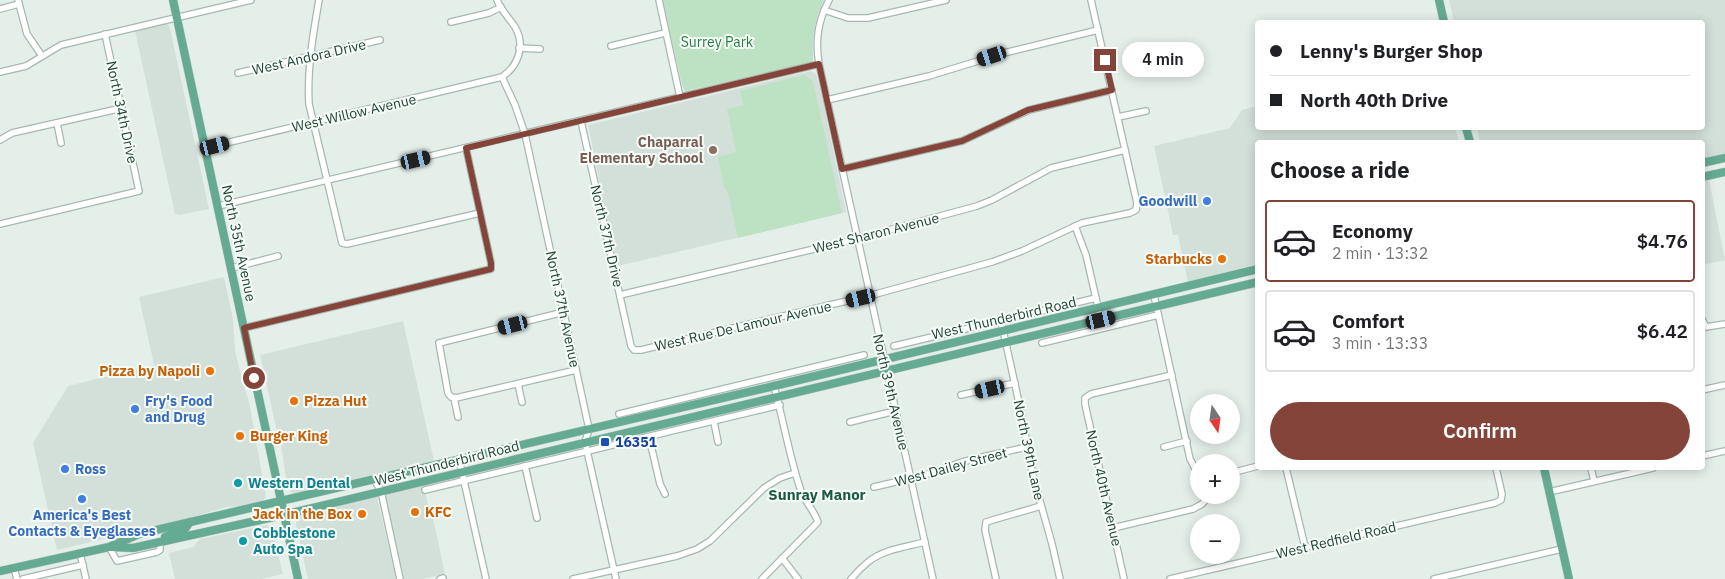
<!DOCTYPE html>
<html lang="en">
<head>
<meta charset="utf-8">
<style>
	:root { --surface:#fff; --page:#f6f6f6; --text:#202124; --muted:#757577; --line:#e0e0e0; --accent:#844439 }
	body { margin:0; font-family:"IBM Plex Sans",sans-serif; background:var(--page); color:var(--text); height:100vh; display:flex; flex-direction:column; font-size:19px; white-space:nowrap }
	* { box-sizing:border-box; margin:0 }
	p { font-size:16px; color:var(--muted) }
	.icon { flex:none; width:28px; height:28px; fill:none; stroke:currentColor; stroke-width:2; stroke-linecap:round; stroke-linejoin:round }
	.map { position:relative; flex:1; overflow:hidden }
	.drawer { position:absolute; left:1255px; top:140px; width:450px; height:330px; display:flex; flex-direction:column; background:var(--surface); border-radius:5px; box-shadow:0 2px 12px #0003 }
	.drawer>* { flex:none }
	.banner { position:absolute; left:1255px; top:20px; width:450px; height:110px; border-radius:5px; box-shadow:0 2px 12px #0003; display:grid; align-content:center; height:110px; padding:0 15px; background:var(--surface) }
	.needle { width:32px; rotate:167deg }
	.tools { position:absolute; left:1190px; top:394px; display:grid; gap:10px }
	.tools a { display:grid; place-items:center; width:50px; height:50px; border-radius:50%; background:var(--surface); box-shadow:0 2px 12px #0003; font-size:25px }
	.end { position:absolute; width:22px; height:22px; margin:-11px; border:6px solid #844439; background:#fff; box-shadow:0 0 0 2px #fff }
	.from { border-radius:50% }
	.bubble { position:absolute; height:35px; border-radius:18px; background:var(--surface); box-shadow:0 2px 12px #0003; font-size:16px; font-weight:600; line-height:35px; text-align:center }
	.car { position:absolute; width:15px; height:30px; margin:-15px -8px; border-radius:6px; box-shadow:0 0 4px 1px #0007; background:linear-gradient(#222 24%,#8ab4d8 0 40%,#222 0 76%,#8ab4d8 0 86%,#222 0) }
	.banner b { display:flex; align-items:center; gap:18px; height:48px; font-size:19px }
	.banner b+b { border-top:1px solid var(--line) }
	.banner i { width:12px; height:12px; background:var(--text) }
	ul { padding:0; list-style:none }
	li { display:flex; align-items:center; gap:15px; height:82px; margin:0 10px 8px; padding:0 5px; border:2px solid var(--line); border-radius:5px }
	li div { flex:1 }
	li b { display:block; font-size:19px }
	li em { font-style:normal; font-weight:600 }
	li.on { border-color:var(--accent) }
	li>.icon { width:45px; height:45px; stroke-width:1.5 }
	h2 { padding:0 15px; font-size:22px; line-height:60px }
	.action { display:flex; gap:10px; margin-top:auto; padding:10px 15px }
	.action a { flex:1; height:58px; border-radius:30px; background:var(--accent); color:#fff; font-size:20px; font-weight:600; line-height:58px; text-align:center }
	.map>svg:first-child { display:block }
</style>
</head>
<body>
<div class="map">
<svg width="1725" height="579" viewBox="0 0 1725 579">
	<rect width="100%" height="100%" fill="#e5efea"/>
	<g fill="#d3e0d9">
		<path d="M1449,0h276v154l-22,6 -1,-18h-222l-3,-14h225v-106h-248z"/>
		<path d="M162,24h6l2,4 39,181 -30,6 -4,-1 -40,-183z"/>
		<path d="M811,71l5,3 7,27 23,111 -228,54 -5,-16 -25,-125z"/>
		<path d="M1257,106l1,22h197l4,14h-201l-1,124 -69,17 -10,-48h-5l-19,-89 76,-18 12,-18z"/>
		<path d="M1709,180l16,80 -22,5v-83z"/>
		<path d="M224,277l9,42 2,31 8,34 6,17 17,96 -4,4 -18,5 -18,1 -54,16 -115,27 -24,-107 35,-57 86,-21 -15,-68z"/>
		<path d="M403,321l31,140 -137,32h-5l-5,-7 -7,-49 -4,-10 -16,-72z"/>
		<path d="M424,486l5,24 2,-1 14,65 -22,5h-19l-19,-84z"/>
		<path d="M377,497l19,82h-88l-12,-54 1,-8 4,-2 27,-4 12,-6z"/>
		<path d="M267,525l5,4 11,45 -21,5h-87l-6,-26 24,-6 7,-8z"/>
	</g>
	<g fill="#bce2c3">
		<path d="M663,0h161c-10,20 -12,38 -11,60l-3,3 -125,28 -3,-6z"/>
		<path d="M804,75l9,6 29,132 -104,25 -11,-48 -3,-2 -6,-31 18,-5 -9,-43 16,-4 -3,-14z"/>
	</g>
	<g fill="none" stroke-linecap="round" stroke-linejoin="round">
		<g stroke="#a6b8b1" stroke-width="8">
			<g id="minor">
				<path d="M18,0l9,34 15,22"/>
				<path d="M319,0c-6,34 -12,70 -10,104l33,139 5,1 133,-31"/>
				<path d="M659,0l21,97"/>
				<path d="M829,0c-11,21 -14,40 -10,64l114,515"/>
				<path d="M0,9l19,-5"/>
				<path d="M824,10l24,8h20l78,-18"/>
				<path d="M451,22l38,-9 12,-6"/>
				<path d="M611,46l54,-13"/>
				<path d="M519,48l21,1"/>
				<path d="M0,72l26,-6 35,-21 190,-45"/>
				<path d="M238,73l142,-33"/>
				<path d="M502,77l13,28 10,29 64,295 -4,13 31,137"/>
				<path d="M827,100l102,-24 75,-23 94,-23"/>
				<path d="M1118,117l28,-6"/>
				<path d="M581,121l50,225 3,4h7l235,-56 116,-32 30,-11 60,-28 48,-10 6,-3 1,-7 -46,-203"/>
				<path d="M57,123l4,20"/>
				<path d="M0,140l12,-7 110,-25"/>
				<path d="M205,148l297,-71c16,-11 24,-31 13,-50 -6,-9 -14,-17 -18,-27"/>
				<path d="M842,169l120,-28 67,-31 83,-20"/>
				<path d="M218,206l601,-142"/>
				<path d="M0,224l139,-33 -34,-157"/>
				<path d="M1075,226l11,29 15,65"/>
				<path d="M232,268l46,-12"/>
				<path d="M620,295l228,-54 129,-35 15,-6 59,-32 74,-18"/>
				<path d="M1154,295l36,164 9,17"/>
				<path d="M564,312l-125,31 9,50 3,4 5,1 120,-28"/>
				<path d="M1702,319l4,8 19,-3"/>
				<path d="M1001,321l20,91 12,64 19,68 8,35"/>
				<path d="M244,328l247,-59v-6l-25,-115"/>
				<path d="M1042,343l116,-28"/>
				<path d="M894,346l202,-48"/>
				<path d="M518,384l4,18"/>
				<path d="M1702,390l23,-5"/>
				<path d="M961,395l54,-12"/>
				<path d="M454,398l4,19"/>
				<path d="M619,414l245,-59"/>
				<path d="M714,422l4,20"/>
				<path d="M850,422l45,-11"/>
				<path d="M649,437l11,47 5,10"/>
				<path d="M1164,447l23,-6"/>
				<path d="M1702,456l23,-5"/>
				<path d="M459,459l27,120"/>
				<path d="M525,466l12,52"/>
				<path d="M1286,468l19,79"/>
				<path d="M1591,468l3,13"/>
				<path d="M1231,473l27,-7"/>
				<path d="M374,479l7,12 19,88"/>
				<path d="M874,487l51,-12 37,-13 20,-5 45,-10"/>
				<path d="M425,490l355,-85"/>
				<path d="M1549,492l104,-24"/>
				<path d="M1222,495l3,3"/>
				<path d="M1113,528l80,-19 9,-5 8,-9"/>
				<path d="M109,547l8,14 40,-9 3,-2v-8"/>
				<path d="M80,553l6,26"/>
				<path d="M782,558l16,21"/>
				<path d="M14,568l3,11"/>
				<path d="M23,579l60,-14"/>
				<path d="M440,579l3,-1"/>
				<path d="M573,579l104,-23 20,-7 13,-8 54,-53 16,-10 15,-5"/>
				<path d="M762,579l56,-57c-4,-12 -14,-21 -18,-34 -11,-33 -17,-69 -26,-102"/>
				<path d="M851,579c5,-6 11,-12 17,-17 16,-13 38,-15 57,-20"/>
				<path d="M996,579l-11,-49 1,-8 55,-16"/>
				<path d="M1124,579l-39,-175v-6l6,-4 81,-19"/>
				<path d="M1170,579l325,-76 6,-3 1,-6 -6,-26"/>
				<path d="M1434,579l128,-30"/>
			</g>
		</g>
		<g stroke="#c1cbc7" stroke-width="9">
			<g id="major">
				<path d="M173,0l125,579"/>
				<path d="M1439,0l5,22"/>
				<path d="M1466,128l4,14"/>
				<path d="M1702,163l23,-5"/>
				<path d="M1702,177l23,-5"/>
				<path d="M1544,468l25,111"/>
				<path d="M165,537l20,-8 5,-7"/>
				<path d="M111,547l22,1 150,-33 975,-233"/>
				<path d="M0,571l109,-24 30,-13 635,-148 484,-117"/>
			</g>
		</g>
		<use href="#minor" stroke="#fff" stroke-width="5.5"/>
		<use href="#major" stroke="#65aa92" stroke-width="8"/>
	</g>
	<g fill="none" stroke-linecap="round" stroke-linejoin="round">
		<path stroke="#844439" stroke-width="6" d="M254,378l-10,-50 247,-59v-6l-25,-115 353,-84 23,105 120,-28 66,-31 84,-20 -7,-30"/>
	</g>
	<circle fill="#8d6e63" stroke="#f6fbf8" stroke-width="2" cx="713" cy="150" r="5"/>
	<g fill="#3f7fe0" stroke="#f6fbf8" stroke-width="2">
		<circle cx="1207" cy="201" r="5"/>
		<circle cx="135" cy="409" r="5"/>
		<circle cx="65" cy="469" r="5"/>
		<circle cx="82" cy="499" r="5"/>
	</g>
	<g fill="#e8710a" stroke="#f6fbf8" stroke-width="2">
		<circle cx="1222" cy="259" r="5"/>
		<circle cx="210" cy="371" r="5"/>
		<circle cx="294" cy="401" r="5"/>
		<circle cx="240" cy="436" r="5"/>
		<circle cx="415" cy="512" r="5"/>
		<circle cx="362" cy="514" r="5"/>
	</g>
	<rect fill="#1a4fb4" stroke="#f6fbf8" stroke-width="2" x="600" y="437" width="10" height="10" rx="2.5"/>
	<g fill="#0f9aa8" stroke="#f6fbf8" stroke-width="2">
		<circle cx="238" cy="483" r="5"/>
		<circle cx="243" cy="541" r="5"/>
	</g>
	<g text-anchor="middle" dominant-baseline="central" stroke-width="4" stroke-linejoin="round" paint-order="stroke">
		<g font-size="14" fill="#268041" stroke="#f6fbf8">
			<text x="717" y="42">Surrey Park</text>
		</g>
		<g font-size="14" fill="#214438" stroke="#f6fbf8">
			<text transform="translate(309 57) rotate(-13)">West Andora Drive</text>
			<text transform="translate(122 112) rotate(78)">North 34th Drive</text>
			<text transform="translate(354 113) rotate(-13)">West Willow Avenue</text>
			<text transform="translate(876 233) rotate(-14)">West Sharon Avenue</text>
			<text transform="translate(607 236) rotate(77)">North 37th Drive</text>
			<text transform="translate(239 243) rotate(78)">North 35th Avenue</text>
			<text transform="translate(563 309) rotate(78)">North 37th Avenue</text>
			<text transform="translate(1004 318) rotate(-13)">West Thunderbird Road</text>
			<text transform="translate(743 326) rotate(-13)">West Rue De Lamour Avenue</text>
			<text transform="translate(891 392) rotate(77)">North 39th Avenue</text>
			<text transform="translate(1029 450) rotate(78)">North 39th Lane</text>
			<text transform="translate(447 463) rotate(-14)">West Thunderbird Road</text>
			<text transform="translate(951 467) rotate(-15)">West Dailey Street</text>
			<text transform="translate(1104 488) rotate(77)">North 40th Avenue</text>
			<text transform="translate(1336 540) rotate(-13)">West Redfield Road</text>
		</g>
		<g font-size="14" font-weight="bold" fill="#785e54" stroke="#f6fbf8" text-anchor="end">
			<text x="703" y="142">Chaparral<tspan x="703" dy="16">Elementary School</tspan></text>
		</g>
		<g font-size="14" font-weight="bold" fill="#366cbe" stroke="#f6fbf8" text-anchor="start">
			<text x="1197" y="201" text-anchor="end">Goodwill</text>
			<text x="145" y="401">Fry's Food<tspan x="145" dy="16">and Drug</tspan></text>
			<text x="75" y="469">Ross</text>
			<text x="82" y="515" text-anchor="middle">America's Best<tspan x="82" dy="16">Contacts &amp; Eyeglasses</tspan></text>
		</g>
		<g font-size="14" font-weight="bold" fill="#c56008" stroke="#f6fbf8" text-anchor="end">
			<text x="1212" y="259">Starbucks</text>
			<text x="200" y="371">Pizza by Napoli</text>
			<text x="304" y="401" text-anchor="start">Pizza Hut</text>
			<text x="250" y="436" text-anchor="start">Burger King</text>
			<text x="425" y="512" text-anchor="start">KFC</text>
			<text x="352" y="514">Jack in the Box</text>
		</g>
		<g font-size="14" font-weight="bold" fill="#164399" stroke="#f6fbf8" text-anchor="start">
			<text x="615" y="442">16351</text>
		</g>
		<g font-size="14" font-weight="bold" fill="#0d838f" stroke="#f6fbf8" text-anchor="start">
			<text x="248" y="483">Western Dental</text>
			<text x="253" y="533">Cobblestone<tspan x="253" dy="16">Auto Spa</tspan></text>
		</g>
		<g font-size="15" font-weight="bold" fill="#1a5944" stroke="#f6fbf8">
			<text x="817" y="494">Sunray Manor</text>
		</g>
	</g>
</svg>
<div class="tools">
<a><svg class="needle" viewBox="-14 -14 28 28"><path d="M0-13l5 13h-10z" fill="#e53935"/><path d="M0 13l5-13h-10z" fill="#757577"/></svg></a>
<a>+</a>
<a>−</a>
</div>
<i class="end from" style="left:254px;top:378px"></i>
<i class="end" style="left:1105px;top:60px"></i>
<div class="bubble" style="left:1122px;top:42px;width:82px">4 min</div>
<i class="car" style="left:992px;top:56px;rotate:252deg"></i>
<i class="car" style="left:215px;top:146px;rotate:76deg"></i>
<i class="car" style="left:416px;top:160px;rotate:77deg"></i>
<i class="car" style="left:861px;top:298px;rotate:257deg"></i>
<i class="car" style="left:1101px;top:320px;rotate:77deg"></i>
<i class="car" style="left:513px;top:325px;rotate:256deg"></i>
<i class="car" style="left:990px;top:389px;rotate:257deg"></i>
<div class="banner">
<b><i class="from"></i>Lenny's Burger Shop</b>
<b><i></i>North 40th Drive</b>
</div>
<section class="drawer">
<h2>Choose a ride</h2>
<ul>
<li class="on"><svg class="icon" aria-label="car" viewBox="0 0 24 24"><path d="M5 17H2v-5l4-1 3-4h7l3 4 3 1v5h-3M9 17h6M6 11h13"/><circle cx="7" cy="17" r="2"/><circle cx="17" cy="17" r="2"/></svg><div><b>Economy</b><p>2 min · 13:32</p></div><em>$4.76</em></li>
<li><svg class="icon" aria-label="car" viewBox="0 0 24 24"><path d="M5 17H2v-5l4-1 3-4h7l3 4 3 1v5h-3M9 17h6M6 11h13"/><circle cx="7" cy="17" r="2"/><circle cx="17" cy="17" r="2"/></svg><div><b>Comfort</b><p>3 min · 13:33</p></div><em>$6.42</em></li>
</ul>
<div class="action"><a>Confirm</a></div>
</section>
</div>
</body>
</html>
